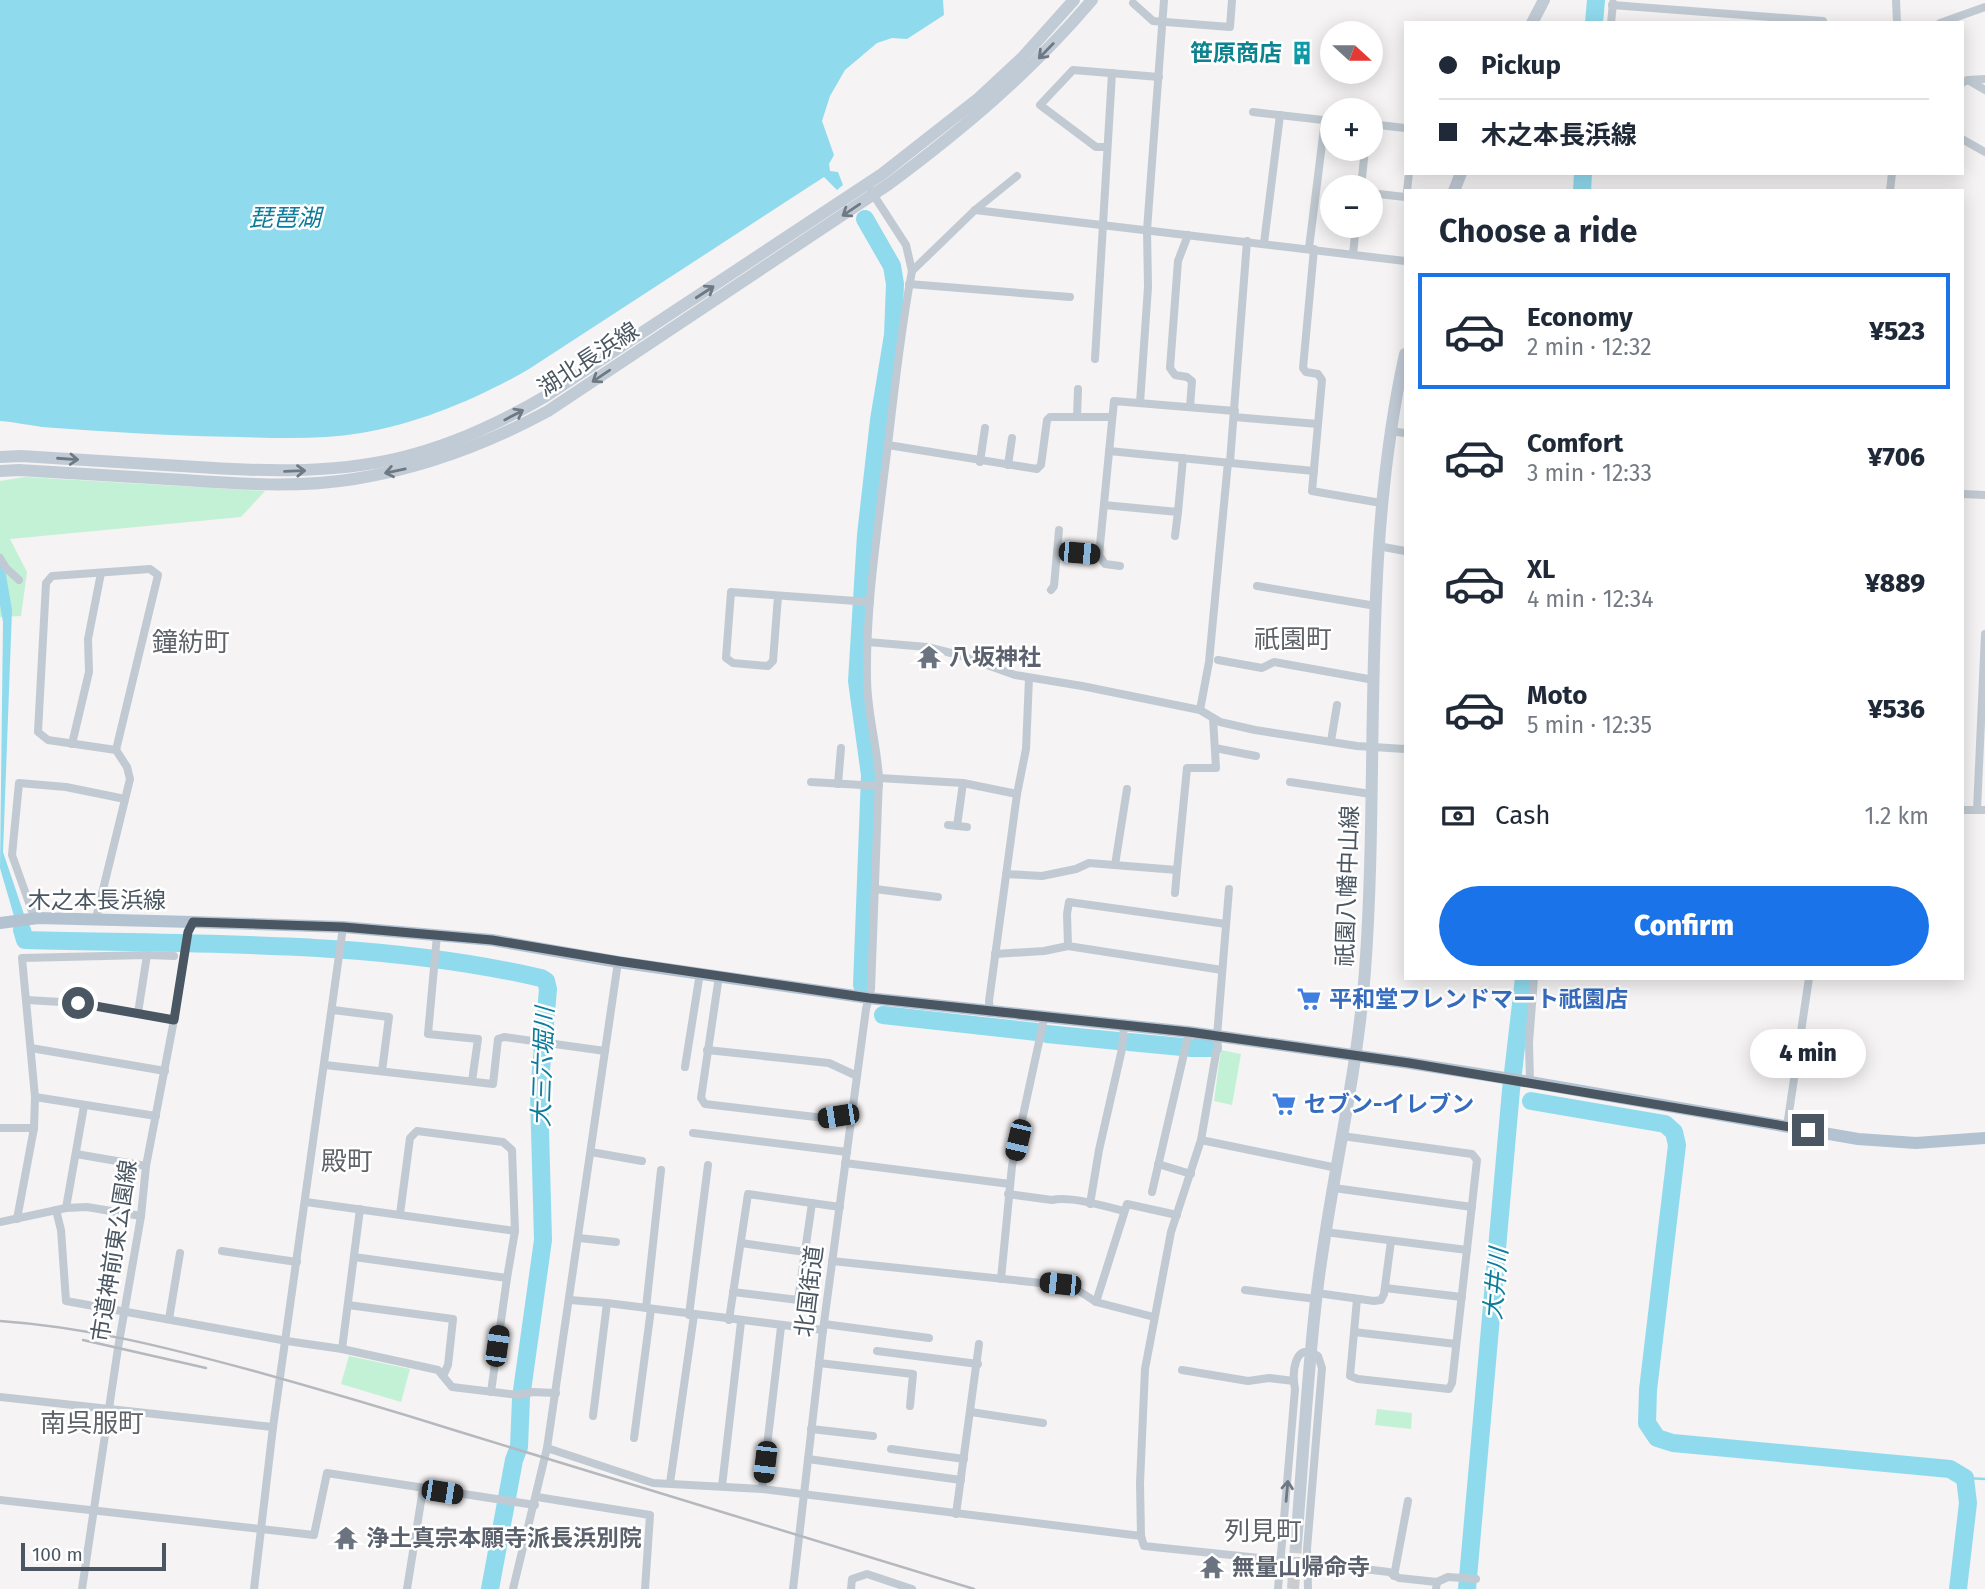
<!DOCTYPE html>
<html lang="en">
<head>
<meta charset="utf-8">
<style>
	:root { --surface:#fff; --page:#f6f6f7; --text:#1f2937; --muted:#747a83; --line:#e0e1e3; --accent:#1a73e8 }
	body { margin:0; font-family:"Fira Sans","Noto Sans JP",sans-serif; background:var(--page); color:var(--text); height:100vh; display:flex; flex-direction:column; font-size:26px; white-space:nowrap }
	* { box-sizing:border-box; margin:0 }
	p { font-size:23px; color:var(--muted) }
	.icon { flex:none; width:38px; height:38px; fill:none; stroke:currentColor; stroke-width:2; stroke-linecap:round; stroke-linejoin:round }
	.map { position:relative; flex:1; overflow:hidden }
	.side { position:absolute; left:1404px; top:189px; width:560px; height:791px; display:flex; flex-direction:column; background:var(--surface); border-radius:0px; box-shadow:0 4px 18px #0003 }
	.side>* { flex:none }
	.guide { position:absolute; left:1404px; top:21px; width:560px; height:154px; border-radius:0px; box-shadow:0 4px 18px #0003; display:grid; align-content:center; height:154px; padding:0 35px; background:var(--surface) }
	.needle { width:46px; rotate:111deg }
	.tools { position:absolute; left:1320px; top:21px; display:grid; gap:14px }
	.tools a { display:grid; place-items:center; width:63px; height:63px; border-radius:50%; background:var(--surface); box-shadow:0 4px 18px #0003; font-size:35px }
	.scale { position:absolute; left:21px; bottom:18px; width:145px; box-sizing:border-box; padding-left:7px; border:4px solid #4a5661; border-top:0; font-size:19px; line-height:24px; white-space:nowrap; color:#4a5661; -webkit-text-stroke:5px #fff; paint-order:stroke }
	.end { position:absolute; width:32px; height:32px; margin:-16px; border:9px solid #4a5661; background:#fff; box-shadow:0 0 0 4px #fff }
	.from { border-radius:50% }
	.bubble { position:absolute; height:49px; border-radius:24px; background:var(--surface); box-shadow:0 4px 18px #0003; font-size:23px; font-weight:800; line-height:49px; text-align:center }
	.car { position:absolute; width:21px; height:42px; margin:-21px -10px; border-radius:9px; box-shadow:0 0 5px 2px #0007; background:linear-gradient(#222 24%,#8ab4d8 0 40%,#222 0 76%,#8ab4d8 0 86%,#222 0) }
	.guide b { display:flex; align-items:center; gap:24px; height:66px; font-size:26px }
	.guide b+b { border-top:2px solid var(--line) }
	.guide i { width:18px; height:18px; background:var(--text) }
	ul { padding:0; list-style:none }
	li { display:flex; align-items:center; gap:21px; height:116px; margin:0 14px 10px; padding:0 21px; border:4px solid transparent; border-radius:0px }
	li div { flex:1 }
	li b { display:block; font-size:26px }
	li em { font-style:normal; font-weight:800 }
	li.active { border-color:var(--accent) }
	li>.icon { width:63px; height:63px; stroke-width:1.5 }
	h2 { padding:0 35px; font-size:32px; line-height:84px }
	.pay { display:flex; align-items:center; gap:18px; height:77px; padding:0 35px; font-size:26px }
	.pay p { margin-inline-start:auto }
	.primary-button { display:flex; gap:14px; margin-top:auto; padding:14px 35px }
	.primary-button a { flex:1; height:80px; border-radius:42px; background:var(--accent); color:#fff; font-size:28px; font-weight:800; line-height:80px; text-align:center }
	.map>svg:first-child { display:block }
</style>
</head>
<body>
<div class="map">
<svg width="1985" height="1589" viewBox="0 0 1985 1589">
	<rect width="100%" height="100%" fill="#f5f3f3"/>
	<g fill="#c3f1d5">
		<path d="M25,477l240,14 -24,26 -231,22 17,33 -6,44 -21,1v-136z"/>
		<path d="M1221,1050l20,4 -9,51 -18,-4z"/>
		<path d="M349,1356l61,13 -9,33 -60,-18z"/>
		<path d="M1377,1409l35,4 -1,16 -36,-4z"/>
	</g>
	<g fill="#90daee">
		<path d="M0,0h943l1,15 -37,24 -15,-1 -15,5 -32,27 -15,26 -8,25 12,34 -5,9 1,7 8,1 5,13 -6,5 -13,-13 -295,192c-52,30 -109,54 -168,64 -41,7 -82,5 -122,4 -66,-1 -132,-5 -197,-10 -14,-2 -28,-5 -42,-6z"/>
		<path d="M0,562l5,7 7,41 -9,242 27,80 5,3 2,10 -14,2 -23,-79 3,-246 -3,-17z"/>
	</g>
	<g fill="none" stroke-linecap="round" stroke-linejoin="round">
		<path stroke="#90daee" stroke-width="2.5" d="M1965,1478l20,1"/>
		<g stroke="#90daee" stroke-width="18">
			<path d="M1594,23l2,-23"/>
			<path d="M1582,191l1,-18"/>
			<path d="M22,930l3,10c172,5 349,-1 516,38l5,3 2,8 -9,104 4,147 -22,158 -2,49 -5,13 -24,129"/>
			<path d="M862,985l8,-210 -13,-94 9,-146 13,-115 14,-85 2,-51 -3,-18 -27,-47"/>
			<path d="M883,1015l154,17"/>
			<path d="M1047,1034l71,7"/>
			<path d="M1129,1042l53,5"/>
			<path d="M1190,1048h23"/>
			<path d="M1531,1101l134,23 9,8 3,13 -29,245 -1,33 10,15 16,5 277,26 15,9 3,25 -10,86"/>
			<path d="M1467,1589l44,-499 13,-112"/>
		</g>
		<path stroke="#caccce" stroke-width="12" stroke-dasharray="12 6" stroke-linecap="butt" d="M1293,1589l3,-45"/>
		<g stroke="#c1cad2" stroke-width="8">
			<path d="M1896,0l1,23"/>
			<path d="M1133,3l20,18 77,6 2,-27"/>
			<path d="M1612,5l211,16v2"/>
			<path d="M1611,23l2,-20"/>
			<path d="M1940,23l45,-16"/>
			<path d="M1968,80l17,-1"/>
			<path d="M1962,83l6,-3 17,10"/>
			<path d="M1253,112l79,9"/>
			<path d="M1370,124l35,4"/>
			<path d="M1962,139l23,13"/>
			<path d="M1107,147h-11l-56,-42 33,-35 86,7"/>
			<path d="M1361,187l4,-38"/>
			<path d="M1407,191l2,-18"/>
			<path d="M1890,191l2,-18"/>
			<path d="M1370,193l35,4"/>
			<path d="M975,210l430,51"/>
			<path d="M1188,235l-10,26 -8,107 5,7 12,2 5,4 -2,26"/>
			<path d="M1264,243l16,-128"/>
			<path d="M1309,248l16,-128"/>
			<path d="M1314,249l-11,119 3,4 12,2 4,6 -10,111 69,12"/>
			<path d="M1353,254l3,-28"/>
			<path d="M912,271l63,-61 42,-34"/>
			<path d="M909,284l161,13"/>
			<path d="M1095,359l17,-286"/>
			<path d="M1140,403l8,-116 -1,-57 17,-230"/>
			<path d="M1077,417l1,-28"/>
			<path d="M1234,417l84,7"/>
			<path d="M1390,431l15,2"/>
			<path d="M888,445l149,24 4,-4 6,-45 3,-3h62"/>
			<path d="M1109,451l205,20"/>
			<path d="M980,462l5,-34"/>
			<path d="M1230,462l17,-221"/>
			<path d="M1008,465l4,-27"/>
			<path d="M1962,494l23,1"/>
			<path d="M1104,505l74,7 5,-54"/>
			<path d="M1175,536l3,-24"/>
			<path d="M1378,546l27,5"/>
			<path d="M1058,552l41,3 15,-154 121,10"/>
			<path d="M1099,555l6,9 15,2"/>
			<path d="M0,558l6,10 13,12"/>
			<path d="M1257,586l119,20"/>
			<path d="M1051,590l3,-4 5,-56"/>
			<path d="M778,596l-5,65 -5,5 -35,-3 -7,-5 5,-66 139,10"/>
			<path d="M868,642l59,5 32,8 56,20 67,11 118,24 20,12 35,8 102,16 48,3"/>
			<path d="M1218,660l44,8 12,-6 100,18"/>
			<path d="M1200,710l9,-48 19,-200"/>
			<path d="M1331,741l6,-36"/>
			<path d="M72,744l17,-72 -1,-33 13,-66"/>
			<path d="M1215,748l41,8"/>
			<path d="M879,778l84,5 54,11"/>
			<path d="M811,782l68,4"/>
			<path d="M1290,782l81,12"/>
			<path d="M838,784l3,-36"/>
			<path d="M1962,810h23"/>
			<path d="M1977,810l8,-176"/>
			<path d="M948,825l19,2"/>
			<path d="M957,826l6,-43"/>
			<path d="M1115,865l12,-76"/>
			<path d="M1006,874l36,2 34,-7 13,-6 88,7 10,-102h29l-3,-50"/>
			<path d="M875,889l63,8"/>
			<path d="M1175,893l2,-23"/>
			<path d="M38,918l-5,-4 -21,-59 7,-72 47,4 59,12"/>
			<path d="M99,920l-2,-6 33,-135 -3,-12 -11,-17 -68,-10 -10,-8 8,-149 6,-7 98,-7 8,6 -42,175"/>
			<path d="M437,935l-9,99 50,5 -6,42"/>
			<path d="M995,954l49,-3 24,-5"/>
			<path d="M147,955l27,1"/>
			<path d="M1222,970l-154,-24 -1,-32 2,-12 157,22"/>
			<path d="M719,976l-18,122 4,6 119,14 28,-5"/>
			<path d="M27,1000l51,3 96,17"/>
			<path d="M333,1010l56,7 -7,54"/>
			<path d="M990,1013l-1,-12 28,-207 9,-45 3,-71"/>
			<path d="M1217,1036l12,-147"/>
			<path d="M31,1048l134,23"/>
			<path d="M707,1050l122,13 28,13"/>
			<path d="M325,1065l168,19 5,-45 6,-2 101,14"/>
			<path d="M685,1067l15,-94"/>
			<path d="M1530,1082l-1,-39 5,-65"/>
			<path d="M35,1097l-13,-139 125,-3 -9,58"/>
			<path d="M1787,1126l22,-148"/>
			<path d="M0,1128h34l1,-31 121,19"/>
			<path d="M693,1133l154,19"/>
			<path d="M1342,1136l130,18 5,6 -25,223 -3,6 -91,-10 -8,-3 7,-77"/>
			<path d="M1201,1140l136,28"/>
			<path d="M591,1152l51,9"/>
			<path d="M76,1154l70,12"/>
			<path d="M845,1163l165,21"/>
			<path d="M1158,1164l33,10"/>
			<path d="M1334,1188l138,19"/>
			<path d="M1152,1192l37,-160"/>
			<path d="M1008,1194l44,6c18,-4 53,6 72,11"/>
			<path d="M306,1202l209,29"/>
			<path d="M1090,1204l9,-54 23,-101 2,-23"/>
			<path d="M66,1208l18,-102"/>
			<path d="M56,1210l5,20 5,71 221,40 55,8 96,21 14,17 66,8 14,-3 24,1"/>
			<path d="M17,1219l17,-91"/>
			<path d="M0,1222l66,-14 21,-1 54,9"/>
			<path d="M1325,1232l142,18"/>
			<path d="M579,1238l37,4"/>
			<path d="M741,1243l64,9"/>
			<path d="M222,1251l75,11"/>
			<path d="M354,1257l153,21 8,-47 -3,-81 -9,-8 -86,-11 -7,7 -10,76"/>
			<path d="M832,1261l228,24 16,4 20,13 58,15"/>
			<path d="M1001,1279l11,-113 32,-147"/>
			<path d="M1385,1288l77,9"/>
			<path d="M1245,1290l71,9"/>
			<path d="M733,1292l65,8 14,-97"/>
			<path d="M1317,1293l57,8 7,-1 3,-6 7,-53"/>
			<path d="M570,1300l37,3 -14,113"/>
			<path d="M1096,1302l31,-98 50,11"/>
			<path d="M607,1303l216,27"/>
			<path d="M348,1305l105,14 -5,46 -5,11"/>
			<path d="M646,1308l15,-138"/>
			<path d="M689,1315l19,-150"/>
			<path d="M169,1319l11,-66"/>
			<path d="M729,1320l19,-126 92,13"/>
			<path d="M824,1324l105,14"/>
			<path d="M1354,1332l102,12"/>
			<path d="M342,1349l18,-140"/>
			<path d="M877,1351l101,13"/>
			<path d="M819,1363l94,11 -3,32"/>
			<path d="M1182,1370l66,11 21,-3 25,3"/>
			<path d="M491,1392l16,-114"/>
			<path d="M0,1397l273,30"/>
			<path d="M971,1412l72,11"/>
			<path d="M811,1429l62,7"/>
			<path d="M634,1438l17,-129"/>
			<path d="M547,1448l106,35 109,6 19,-162"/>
			<path d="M891,1449l73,10"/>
			<path d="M808,1459l153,21"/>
			<path d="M670,1483l24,-168"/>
			<path d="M722,1486l19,-164"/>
			<path d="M762,1489l379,47 3,10 146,15"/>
			<path d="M537,1497l113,18 -5,74"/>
			<path d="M0,1500l314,35 13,-62 208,32"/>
			<path d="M956,1514l23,-170"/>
			<path d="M1141,1536l-1,-53 5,-114 26,-137 30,-92 18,-104"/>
			<path d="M1306,1562l83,10 10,6 38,4 -1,7"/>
			<path d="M1394,1576l14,-75"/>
			<path d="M1437,1582l11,-5 28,2"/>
			<path d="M82,1589l36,-241 23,-132 5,-50 28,-146 14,-88 5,-10"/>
			<path d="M254,1589l19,-162 70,-500"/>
			<path d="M407,1589l16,-100"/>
			<path d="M513,1589l34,-141 71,-486"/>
			<path d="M793,1589l30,-259 43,-321 5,-20 8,-211c-2,-34 -12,-66 -12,-100 -1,-68 9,-135 17,-202 9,-68 15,-138 28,-205l-6,-26 -35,-54"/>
			<path d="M851,1589l1,-10 15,-5 45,15"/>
			<path d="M1278,1589l17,-200c-3,-16 -1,-49 23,-33l4,12 -15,181 1,40"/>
		</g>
		<g stroke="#c1cbd6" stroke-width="12">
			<path d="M1532,23l12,-23"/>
			<path d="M1454,191l7,-18"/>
			<path d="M0,457l21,-1c53,3 106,7 160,10 73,5 146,9 218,-8 52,-12 101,-35 147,-62l336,-222 97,-76 43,-40 52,-58"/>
			<path d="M0,471l19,-1c55,3 110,7 165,10 56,4 114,8 170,-1 69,-11 133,-35 194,-68l341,-227c74,-55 143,-113 203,-184"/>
			<path d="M1296,1544c7,-84 11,-169 21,-252 13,-108 40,-213 48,-321 15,-206 -5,-414 40,-617"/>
		</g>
		<path stroke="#b3c2d1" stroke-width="12" d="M0,923l38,-5 155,4 150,5 149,13 126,22 251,36 320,34 220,31 121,19 328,57 58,4 69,-5"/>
		<g stroke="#b5b8bd" stroke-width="2.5">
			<path d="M0,1321c88,6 169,27 254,50 68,19 136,39 203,60 172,53 344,106 517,158"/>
			<path d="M83,1340l123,28"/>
		</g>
		<path stroke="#c1cad2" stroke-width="8" d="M1290,1561h11"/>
	</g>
	<defs><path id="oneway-shaft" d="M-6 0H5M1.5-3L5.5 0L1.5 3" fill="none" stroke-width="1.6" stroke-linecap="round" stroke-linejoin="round" transform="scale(1.75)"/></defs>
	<g stroke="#6e7984">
		<use href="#oneway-shaft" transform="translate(1046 51) rotate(134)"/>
		<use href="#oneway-shaft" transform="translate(851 210) rotate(146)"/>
		<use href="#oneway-shaft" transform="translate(705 292) rotate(-33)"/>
		<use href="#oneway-shaft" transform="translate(601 376) rotate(146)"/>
		<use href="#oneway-shaft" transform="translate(514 415) rotate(-28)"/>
		<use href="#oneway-shaft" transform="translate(68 459) rotate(4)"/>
		<use href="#oneway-shaft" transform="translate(295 471) rotate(-2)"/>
		<use href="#oneway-shaft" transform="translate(395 471) rotate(168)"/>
	</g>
	<use stroke="#6e7983" href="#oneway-shaft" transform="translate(1287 1491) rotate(-85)"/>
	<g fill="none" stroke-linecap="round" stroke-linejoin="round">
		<path stroke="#4a5661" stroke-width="9" d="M78,1003l96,17 14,-88 5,-10 150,5 149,13 126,21 251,37 320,34 220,31 399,67"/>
	</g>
	<defs>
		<g id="building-bare" transform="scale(1.89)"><path d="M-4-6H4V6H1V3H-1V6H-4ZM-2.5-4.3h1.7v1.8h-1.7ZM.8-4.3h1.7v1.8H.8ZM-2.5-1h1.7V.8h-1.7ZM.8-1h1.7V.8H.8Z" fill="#0f9aa8" stroke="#fff" stroke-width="2.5" paint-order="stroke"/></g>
		<g id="temple-bare" transform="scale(1.89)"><path d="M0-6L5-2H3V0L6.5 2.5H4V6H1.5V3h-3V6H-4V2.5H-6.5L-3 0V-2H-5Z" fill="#6b7280" stroke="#fff" stroke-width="2.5" paint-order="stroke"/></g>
		<g id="supermarket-bare" transform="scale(1.89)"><path d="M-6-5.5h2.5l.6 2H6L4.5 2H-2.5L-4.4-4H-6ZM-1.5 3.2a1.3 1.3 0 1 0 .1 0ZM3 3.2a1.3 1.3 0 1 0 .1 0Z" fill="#3f7fe0" stroke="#fff" stroke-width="2.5" paint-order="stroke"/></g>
	</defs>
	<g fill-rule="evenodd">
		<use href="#building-bare" x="1302" y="53"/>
		<use href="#temple-bare" x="929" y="657"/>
		<use href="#supermarket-bare" x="1309" y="999"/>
		<use href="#supermarket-bare" x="1284" y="1104"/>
		<use href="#temple-bare" x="346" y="1538"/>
		<use href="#temple-bare" x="1212" y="1567"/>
	</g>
	<g text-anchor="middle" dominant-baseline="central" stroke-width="5" stroke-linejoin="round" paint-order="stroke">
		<g font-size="23" font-weight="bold" fill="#0d838f" stroke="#fff" text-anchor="end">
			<text x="1282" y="53">笹原商店</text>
		</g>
		<g font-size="23" fill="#4a5661" stroke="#fff">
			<text transform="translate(588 359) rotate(-33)">湖北長浜線</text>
			<text transform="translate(1347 886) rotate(-88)">祇園八幡中山線</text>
			<text x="97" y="900">木之本長浜線</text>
			<text transform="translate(114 1251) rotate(-81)">市道神前東公園線</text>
			<text transform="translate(809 1291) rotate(-83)">北国街道</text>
		</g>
		<g font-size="23" font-weight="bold" fill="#5b616d" stroke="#fff" text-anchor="start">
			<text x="949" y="657">八坂神社</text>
			<text x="366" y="1538">浄土真宗本願寺派長浜別院</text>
			<text x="1232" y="1567">無量山帰命寺</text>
		</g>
		<g font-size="23" font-weight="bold" fill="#366cbe" stroke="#fff" text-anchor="start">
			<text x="1329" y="999">平和堂フレンドマート祇園店</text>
			<text x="1304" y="1104">セブン-イレブン</text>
		</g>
		<g font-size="24" font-style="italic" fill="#0c7c9b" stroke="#fff">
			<text x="285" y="218">琵琶湖</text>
			<text transform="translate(543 1067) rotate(-88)">大三六堀川</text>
			<text transform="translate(1496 1284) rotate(-85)">大井川</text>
		</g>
		<g font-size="26" fill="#5f6368" stroke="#fff">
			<text x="1293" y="639">祇園町</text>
			<text x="191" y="642">鐘紡町</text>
			<text x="347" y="1161">殿町</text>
			<text x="92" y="1423">南呉服町</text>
			<text x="1263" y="1531">列見町</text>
		</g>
	</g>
</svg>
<div class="tools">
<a><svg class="needle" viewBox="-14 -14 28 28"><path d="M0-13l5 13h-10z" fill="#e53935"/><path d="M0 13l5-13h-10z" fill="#747a83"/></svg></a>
<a>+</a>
<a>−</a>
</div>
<div class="scale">100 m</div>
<i class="end from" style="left:78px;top:1003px"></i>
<i class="end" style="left:1808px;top:1130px"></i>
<div class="bubble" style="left:1750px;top:1029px;width:116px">4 min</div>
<i class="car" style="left:1079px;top:553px;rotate:95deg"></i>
<i class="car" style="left:838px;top:1116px;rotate:261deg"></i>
<i class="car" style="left:1018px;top:1140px;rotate:193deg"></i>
<i class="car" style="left:1060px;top:1284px;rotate:276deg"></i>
<i class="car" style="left:497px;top:1346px;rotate:8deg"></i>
<i class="car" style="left:765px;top:1462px;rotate:187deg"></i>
<i class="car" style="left:442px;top:1492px;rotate:99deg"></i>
<div class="guide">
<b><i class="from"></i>Pickup</b>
<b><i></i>木之本長浜線</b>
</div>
<section class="side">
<h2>Choose a ride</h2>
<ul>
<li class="active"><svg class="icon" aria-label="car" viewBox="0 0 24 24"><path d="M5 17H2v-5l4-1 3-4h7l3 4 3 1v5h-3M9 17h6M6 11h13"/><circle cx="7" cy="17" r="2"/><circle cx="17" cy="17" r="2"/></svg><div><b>Economy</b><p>2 min · 12:32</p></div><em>¥523</em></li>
<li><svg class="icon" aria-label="car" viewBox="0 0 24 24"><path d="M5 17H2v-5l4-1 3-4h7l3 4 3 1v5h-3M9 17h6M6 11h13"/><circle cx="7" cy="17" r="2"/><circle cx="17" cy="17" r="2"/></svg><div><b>Comfort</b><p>3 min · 12:33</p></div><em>¥706</em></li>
<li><svg class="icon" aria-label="car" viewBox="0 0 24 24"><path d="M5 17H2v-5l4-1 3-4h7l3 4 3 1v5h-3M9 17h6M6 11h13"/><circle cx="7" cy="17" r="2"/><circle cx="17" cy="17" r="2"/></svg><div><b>XL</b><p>4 min · 12:34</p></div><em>¥889</em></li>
<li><svg class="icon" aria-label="car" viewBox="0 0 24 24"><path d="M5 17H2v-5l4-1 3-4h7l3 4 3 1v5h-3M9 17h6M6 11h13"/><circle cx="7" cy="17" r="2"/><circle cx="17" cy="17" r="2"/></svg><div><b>Moto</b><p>5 min · 12:35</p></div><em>¥536</em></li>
</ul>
<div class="pay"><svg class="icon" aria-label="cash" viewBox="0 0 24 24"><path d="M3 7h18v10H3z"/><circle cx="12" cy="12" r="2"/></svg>Cash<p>1.2 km</p></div>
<div class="primary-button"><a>Confirm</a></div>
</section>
</div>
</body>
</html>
